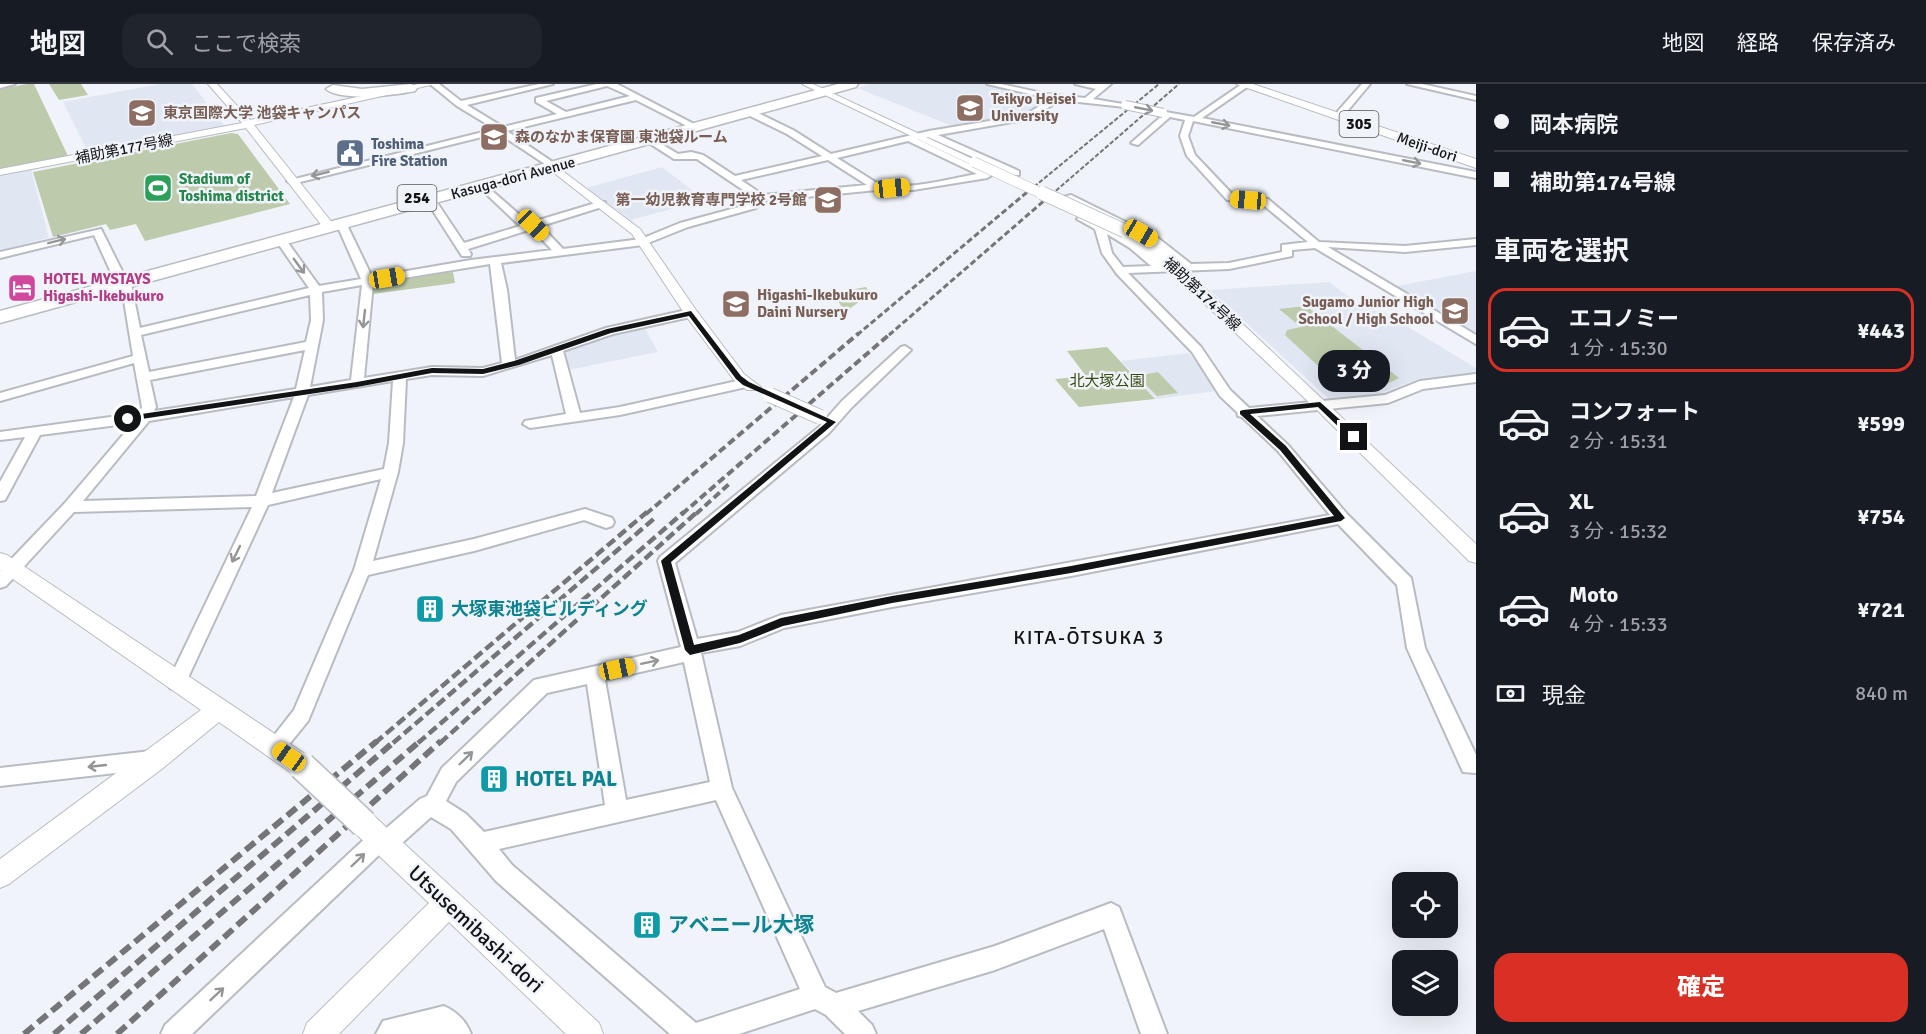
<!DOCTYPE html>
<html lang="ja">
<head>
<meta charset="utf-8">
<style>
	:root { --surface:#171b24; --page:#20242c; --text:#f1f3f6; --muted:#9ea1a6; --line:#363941; --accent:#d93025 }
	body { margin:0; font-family:Signika,"Noto Sans JP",sans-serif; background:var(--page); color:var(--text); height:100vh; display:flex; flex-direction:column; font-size:22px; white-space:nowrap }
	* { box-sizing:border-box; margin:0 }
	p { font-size:20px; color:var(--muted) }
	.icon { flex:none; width:33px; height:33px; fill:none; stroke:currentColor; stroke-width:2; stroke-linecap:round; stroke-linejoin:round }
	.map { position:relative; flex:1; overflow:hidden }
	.sheet { display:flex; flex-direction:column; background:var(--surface); width:450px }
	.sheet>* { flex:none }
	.top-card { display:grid; align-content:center; height:132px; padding:0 18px; background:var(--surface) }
	.buttons { position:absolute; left:1392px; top:788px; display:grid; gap:12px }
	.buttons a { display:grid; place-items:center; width:66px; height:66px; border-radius:12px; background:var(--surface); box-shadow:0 6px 24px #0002; font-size:30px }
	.end { position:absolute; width:27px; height:27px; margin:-14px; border:8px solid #121315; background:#fff; box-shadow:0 0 0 3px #fff }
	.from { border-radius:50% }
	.bubble { position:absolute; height:42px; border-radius:18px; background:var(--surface); box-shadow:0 6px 24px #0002; font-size:20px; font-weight:800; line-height:42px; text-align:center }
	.car { position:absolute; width:18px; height:36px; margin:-18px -9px; border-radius:8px; box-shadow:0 0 4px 2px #0007; background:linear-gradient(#f5c518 24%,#345 0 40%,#f5c518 0 76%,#345 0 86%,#f5c518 0) }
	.top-card b { display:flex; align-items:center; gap:21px; height:57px; font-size:22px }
	.top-card b+b { border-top:2px solid var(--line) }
	.top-card i { width:15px; height:15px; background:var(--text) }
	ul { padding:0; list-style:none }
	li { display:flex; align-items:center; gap:18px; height:84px; margin:0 12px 9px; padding:0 6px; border:3px solid transparent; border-radius:18px }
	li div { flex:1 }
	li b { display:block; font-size:22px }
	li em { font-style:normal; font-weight:800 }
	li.on { border-color:var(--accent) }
	li>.icon { width:54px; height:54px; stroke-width:1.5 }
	h2 { padding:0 18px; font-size:27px; line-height:72px }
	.pay { display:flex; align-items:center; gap:15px; height:66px; padding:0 18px; font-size:22px }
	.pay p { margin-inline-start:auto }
	.button { display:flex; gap:12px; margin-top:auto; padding:12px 18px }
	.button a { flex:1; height:69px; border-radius:18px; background:var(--accent); color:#fff; font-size:24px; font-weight:800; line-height:69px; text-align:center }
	header { display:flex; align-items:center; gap:36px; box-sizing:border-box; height:84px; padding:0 30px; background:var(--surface); border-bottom:2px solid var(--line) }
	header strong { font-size:28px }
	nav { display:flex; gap:33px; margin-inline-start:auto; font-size:21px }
	.search { width:420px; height:54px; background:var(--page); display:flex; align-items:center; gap:15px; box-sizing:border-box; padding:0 21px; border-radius:18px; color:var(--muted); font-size:22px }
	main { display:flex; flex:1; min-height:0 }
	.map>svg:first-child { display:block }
</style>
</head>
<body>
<header>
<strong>地図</strong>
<div class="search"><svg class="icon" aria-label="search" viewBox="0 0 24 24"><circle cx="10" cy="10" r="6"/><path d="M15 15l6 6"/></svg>ここで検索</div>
<nav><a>地図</a><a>経路</a><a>保存済み</a></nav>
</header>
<main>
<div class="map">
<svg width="1476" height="950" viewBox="0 0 1476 950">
	<rect width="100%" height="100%" fill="#f0f4fa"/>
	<g fill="#e0e7f3">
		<path d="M160,0h32l32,41 -5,2 -131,25 -25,-50z"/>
		<path d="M870,0h113l57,12 8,4 -28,15 -68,11 -95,-38z"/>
		<path d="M662,83l43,33 -74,20 -45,-32z"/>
		<path d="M31,85l18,69 -49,12v-75z"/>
		<path d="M1476,187v65l-85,-49z"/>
		<path d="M1329,198l39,29h14l94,57v6l-65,8 -33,12 -48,6 -120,-110z"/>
		<path d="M644,243l14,25 -90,18 -6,-20 42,-15z"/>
		<path d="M1189,269l28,38 -61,8 -35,-38z"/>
	</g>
	<g fill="#bdcbac">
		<path d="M27,0h7l34,72 -68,13v-80z"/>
		<path d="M49,0h32l7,11 -29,5z"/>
		<path d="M231,49l7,1 52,70 -145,37 -9,-17 -26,6 -4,-6 -53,13 -20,-65z"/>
		<path d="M453,188l2,11 -82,11v-11z"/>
		<path d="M866,203l4,7 -25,18 -12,-19z"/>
		<path d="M1306,222l93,72c-13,7 -30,15 -44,11 -24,-7 -52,-38 -70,-54l2,-5 14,-3 -22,-18z"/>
		<path d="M1107,263l48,52 -76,8 -24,-28 31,-3 -19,-25z"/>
		<path d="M1158,288l20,21 -21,3 -20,-20z"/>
	</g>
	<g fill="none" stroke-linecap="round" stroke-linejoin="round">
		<g stroke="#b8bcc2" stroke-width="4">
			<g id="minor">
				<path d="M0,0h15l-15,4z"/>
				<path d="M430,0h9l22,17 78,-17h14l-86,21 36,22 54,-13 -21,-12v-4l61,-14h20l77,40 -7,2 -51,-26 -129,31 44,30 1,2 -4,3 -50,-33 -206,51 -5,-3 208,-52 -38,-23zM607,2l23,10 -64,16 -20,-11z"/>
				<path d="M987,0h14l45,10 39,4 11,-9 -21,-5h36l-18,15 36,6 -4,2 -65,-7 -30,19 -92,16 81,36v4h-6l-85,-38 -11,2 75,36 -5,3 -74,12h-36l-113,11 -8,7 -68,19 -45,18 -142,18 6,27 8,70 91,-32 85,-19 6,4 -2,3 -82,18 -50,17 17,62 40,-6 126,-28 7,4 -7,4 -126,28 -90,13 -7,-4 2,-3 41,-7 -14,-59 -69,21 -51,-1 -26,4 -3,64 -5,29 -25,89 101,-22 111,-30 27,9 2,4 -2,4 -6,2 -22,-8 -110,31 -106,24 -60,146 -26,32 -7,3 -7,-3 -3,-6 29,-37 60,-140 27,-91 -113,26 -82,177 -2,6 -7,2 -7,-2 -2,-6 84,-175 -178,5 -68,74 -6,2v-17l65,-68 68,-80 -93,12 -35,65 -5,1v-19l25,-45 -25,3v-8l140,-19 2,-6 -8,-44 -134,38v-8l133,-37 -12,-74 -7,-3 -20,-44 -94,23v-6l101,-23 25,50 -2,2 7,3 9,44 169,-40 -32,-46 5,-3 4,1 33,46 42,-7 -24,-54 5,-3 5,3 25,52 99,-17 81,-10 -20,-21 -64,20 3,5 -1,2h-8l-36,-56 8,-2 30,45 56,-17 -40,-38v-4l3,-1 46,40 70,-21h6v4l-64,20 22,23 78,-10 39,-16 70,-19 5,-6 -58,-39h-23l-28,-18 7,-2 25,15 13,-2 12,3 32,21 87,-20 -35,-22 -39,-19v-4h6l39,19 38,24 98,-23 96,-16 26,-16zM908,57l69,33c-30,5 -66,16 -97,11l-43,-27zM828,76l39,25 -104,10 -22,-15zM490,180l12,99 -19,5 -51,-1 -68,11 9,-95zM362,201l-11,95 -41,7 13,-67 -1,-28zM310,211l1,25 -5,22 -157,30 -8,-37zM305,266l-9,39 -142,22 2,-4 -6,-27zM393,297l-4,62 -5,26 -112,24 36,-98zM294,313l-38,99 -173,5 66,-80z"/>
				<path d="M1242,0l8,1 -48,33 274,54v6l-283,-57 -5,15 7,19 38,40 35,4 51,43 86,4 71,-7v6l-71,7 -77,-5 148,88v9l-161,-96 -23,2v6l-63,13 -101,4 73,74 29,43 19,18 136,-13 35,-14 56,-7v8l-53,7 -35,14 -131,13 31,29 59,69 64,64 14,70 51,107v18l-13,-1 -56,-124 -10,-63 -59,-61 -267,52 -179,31 -108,21 -44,18 -39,7 31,135 93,199 11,6 159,-47 116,-43 8,4 48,127h-26l-37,-105 -109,41 -137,41 14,14 4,9h-31l-19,-19 -11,-6 -76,25h-69l-174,-153 -45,-52 -20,-12 -39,35 -8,3 -3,-2 -189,181h-31l4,-9 206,-192 8,-4 4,2 37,-32 7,-3 15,-28 92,-88 147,-33 -23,-86 2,-4 159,-130 23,-26 59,-54 4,-1 6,4 -59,57 -23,26 -154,130 22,76 41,-7 43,-17 549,-100 -52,-64 -36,-34 -4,-1 -1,-4 -17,-16 -28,-44 -75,-78 -15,-21 -7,-24 -18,-10c15,-11 74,34 86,46h15l-28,-23 -87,-45 8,-2 87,43 33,26 38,-1 53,-11v-7l26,-3 -46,-38 -35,-4 -40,-44 -7,-20 5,-16 -15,-3 -32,28 -7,-2 32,-28 -4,-2 1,-2 34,6zM1107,150l23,14 21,18 -28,1 -11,-14zM684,578l26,120 -84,18 -21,-120zM587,600l18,121 -121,27 -18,-18 -20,-13 10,-19 91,-89zM716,716l84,189 -104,34 -184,-158 -13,-16z"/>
				<path d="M1362,0h8l-26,31h-6v-4z"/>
				<path d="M1407,0h15l54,12v4z"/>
				<path d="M151,667l7,3 3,6 -3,6 -7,3 -151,17v-18z"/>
				<path d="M444,922c13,6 22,15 27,28h-95l7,-13z"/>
			</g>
		</g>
		<g stroke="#b8bcc2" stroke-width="2">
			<g id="tertiary">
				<path d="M208,0h9l33,36 168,-36h17l-181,41 80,100 2,3 -6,4 -4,-1 -80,-103 -246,47v-6l242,-46z"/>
				<path d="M802,0h11l166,78 -1,2h-8z"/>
				<path d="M548,76l92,69 56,81 48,64 17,13 -2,3h-12l-13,-10 -48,-64 -54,-82 -88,-69v-4z"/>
				<path d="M1125,143l34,21 20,16 297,280v19l-7,-2 -155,-154 -145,-137 -48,-36 -2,-3z"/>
				<path d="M0,469l7,2 304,203 3,8 -3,8 -9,3 -9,-3 -74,-52 -56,46 -154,116 -9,4v-29l201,-149 -201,-140z"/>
				<path d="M364,728l9,3 226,208 4,11h-37l-117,-112 -110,112h-36l4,-11 122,-120 -74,-70 -4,-9 4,-9z"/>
			</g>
		</g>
		<g stroke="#b8bcc2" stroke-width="2">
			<path id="primary" d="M1236,0h17l223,75v9z"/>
		</g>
		<g stroke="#b8bcc2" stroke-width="3">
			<path id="trunk" d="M838,0h20l-2,3 -856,236v-12z"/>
		</g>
		<g stroke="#b8bcc2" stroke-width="3">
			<path id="motorway" d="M411,0l6,4 -2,3c-18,4 -75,11 -89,-2l7,-4 29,4z"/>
		</g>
		<use href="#minor" fill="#fff" fill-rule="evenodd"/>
		<use href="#tertiary" fill="#fff" fill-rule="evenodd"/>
		<use href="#primary" fill="#fff" fill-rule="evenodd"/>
		<use href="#trunk" fill="#fff" fill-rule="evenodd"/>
		<use href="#motorway" fill="#fff" fill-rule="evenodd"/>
		<g stroke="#737579" stroke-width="2" stroke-dasharray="4.5 2" stroke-linecap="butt">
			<path d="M1024,111l135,-111"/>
			<path d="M1051,111l128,-111"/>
		</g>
		<g stroke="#737579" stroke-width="3" stroke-dasharray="6 3" stroke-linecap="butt">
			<path d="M857,251l169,-142"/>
			<path d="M889,251l164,-142"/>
		</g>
		<g stroke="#737579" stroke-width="4" stroke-dasharray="8 4" stroke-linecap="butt">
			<path d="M646,430l213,-181"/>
			<path d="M682,430l209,-181"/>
			<path d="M696,430l33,-30"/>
		</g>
		<g stroke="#737579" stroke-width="4.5" stroke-dasharray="10 4.5" stroke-linecap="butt">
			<path d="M375,659l272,-231"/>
			<path d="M393,659l263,-226"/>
			<path d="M418,659l266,-231"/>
			<path d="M440,659l257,-231"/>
		</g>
		<g stroke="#737579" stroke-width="6" stroke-dasharray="12 6" stroke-linecap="butt">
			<path d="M24,950l353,-293"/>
			<path d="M54,950l341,-293"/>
			<path d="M81,950l339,-293"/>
			<path d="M117,950l324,-293"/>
		</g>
		<g stroke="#b8bcc2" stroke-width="10" stroke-linecap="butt">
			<path id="minor-bridge-far1" d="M1125,21l38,8"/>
		</g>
		<g stroke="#b8bcc2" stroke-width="16" stroke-linecap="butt">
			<path id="minor-bridge" d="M770,311l50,22"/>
		</g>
		<g stroke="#b8bcc2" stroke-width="11" stroke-linecap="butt">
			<path id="tertiary-bridge-far2" d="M974,78l71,33"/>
		</g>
		<g stroke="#b8bcc2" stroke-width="15" stroke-linecap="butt">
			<path id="tertiary-bridge-far1" d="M1042,109l83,38"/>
		</g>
		<g stroke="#b8bcc2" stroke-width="30" stroke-linecap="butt">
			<path id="tertiary-bridge" d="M302,682l62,58"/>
		</g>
		<use href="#minor-bridge-far1" stroke="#fff" stroke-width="8"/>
		<use href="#minor-bridge" stroke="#fff" stroke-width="14"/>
		<use href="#tertiary-bridge-far2" stroke="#fff" stroke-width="10"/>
		<use href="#tertiary-bridge-far1" stroke="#fff" stroke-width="13"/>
		<use href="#tertiary-bridge" stroke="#fff" stroke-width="27"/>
	</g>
	<defs><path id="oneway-shaft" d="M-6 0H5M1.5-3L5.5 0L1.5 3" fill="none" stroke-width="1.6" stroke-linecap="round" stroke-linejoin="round" transform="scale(1.5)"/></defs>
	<g stroke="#949596">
		<use href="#oneway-shaft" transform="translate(1144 25) rotate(11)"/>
		<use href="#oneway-shaft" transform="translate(1221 40) rotate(11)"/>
		<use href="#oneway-shaft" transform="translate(1412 78) rotate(11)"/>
		<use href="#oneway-shaft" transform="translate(320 90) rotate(166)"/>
		<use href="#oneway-shaft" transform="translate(57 157) rotate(-14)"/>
		<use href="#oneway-shaft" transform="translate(299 182) rotate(54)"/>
		<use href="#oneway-shaft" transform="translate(364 235) rotate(96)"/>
		<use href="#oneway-shaft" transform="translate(236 470) rotate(116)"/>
		<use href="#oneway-shaft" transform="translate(650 578) rotate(-12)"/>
		<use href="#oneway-shaft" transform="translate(466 674) rotate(-44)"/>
		<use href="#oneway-shaft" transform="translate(97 682) rotate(174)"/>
		<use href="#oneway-shaft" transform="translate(358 776) rotate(-44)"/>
		<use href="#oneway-shaft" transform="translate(217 910) rotate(-43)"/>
	</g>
	<path fill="#121315" d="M691,227l50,65 8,6 87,40 -165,140 23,83 45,-10 42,-17 111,-22 179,-30 263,-50 -54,-66 -40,-36v-3l3,-1 77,-8 37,33v4h-6l-33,-32 -68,7 36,32 59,72 -4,3 -270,52 -179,30 -109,23 -43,17 -50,12 -5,-5 -24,-89 2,-2 164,-137 -84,-37 -7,-6 -47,-63 -78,17 -92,32 -36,9 -51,-1 -75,14 -229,34 -4,-2 4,-3 229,-34 75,-14 51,1 31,-8 93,-32z"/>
	<defs>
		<g id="university-square" transform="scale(1.5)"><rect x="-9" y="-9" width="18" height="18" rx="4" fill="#8d6e63" stroke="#f0f4fa"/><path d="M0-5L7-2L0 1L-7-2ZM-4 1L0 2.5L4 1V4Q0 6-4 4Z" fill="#fff"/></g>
		<g id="school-square" transform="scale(1.5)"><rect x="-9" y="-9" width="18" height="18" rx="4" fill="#8d6e63" stroke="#f0f4fa"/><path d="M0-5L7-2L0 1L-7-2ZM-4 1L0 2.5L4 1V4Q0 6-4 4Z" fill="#fff"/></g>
		<g id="civic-square" transform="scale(1.5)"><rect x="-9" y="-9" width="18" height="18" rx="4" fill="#5c6f8a" stroke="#f0f4fa"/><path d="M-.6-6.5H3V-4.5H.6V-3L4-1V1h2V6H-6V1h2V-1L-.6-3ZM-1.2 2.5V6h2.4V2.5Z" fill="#fff"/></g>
		<g id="stadium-square" transform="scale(1.5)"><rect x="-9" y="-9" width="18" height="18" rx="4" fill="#2e9e5b" stroke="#f0f4fa"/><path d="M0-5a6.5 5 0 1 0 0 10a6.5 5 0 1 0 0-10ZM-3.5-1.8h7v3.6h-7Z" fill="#fff"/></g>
		<g id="hotel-square" transform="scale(1.5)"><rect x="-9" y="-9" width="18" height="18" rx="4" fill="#d1479c" stroke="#f0f4fa"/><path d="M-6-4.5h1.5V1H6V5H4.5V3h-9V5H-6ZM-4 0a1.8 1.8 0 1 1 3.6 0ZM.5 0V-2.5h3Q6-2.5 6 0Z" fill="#fff"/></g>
		<g id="building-square" transform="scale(1.5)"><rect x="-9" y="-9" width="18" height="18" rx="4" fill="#0f9aa8" stroke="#f0f4fa"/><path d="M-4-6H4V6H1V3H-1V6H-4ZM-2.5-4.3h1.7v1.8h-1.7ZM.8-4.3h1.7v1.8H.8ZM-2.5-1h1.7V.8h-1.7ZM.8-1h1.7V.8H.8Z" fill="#fff"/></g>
	</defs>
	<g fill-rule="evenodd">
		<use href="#university-square" x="970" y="24"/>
		<use href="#university-square" x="142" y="29"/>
		<use href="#school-square" x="494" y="53"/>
		<use href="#civic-square" x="350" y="69"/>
		<use href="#stadium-square" x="158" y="104"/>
		<use href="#university-square" x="828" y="116"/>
		<use href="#hotel-square" x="22" y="204"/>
		<use href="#school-square" x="736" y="220"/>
		<use href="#school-square" x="1455" y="227"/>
		<use href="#building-square" x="430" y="525"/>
		<use href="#building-square" x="494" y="695"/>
		<use href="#building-square" x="647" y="841"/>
	</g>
	<g text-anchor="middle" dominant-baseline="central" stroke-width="5" stroke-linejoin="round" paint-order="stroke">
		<g font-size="15" font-weight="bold" fill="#785e54" stroke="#f0f4fa" text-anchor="start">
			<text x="991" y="15">Teikyo Heisei<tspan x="991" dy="17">University</tspan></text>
			<text x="163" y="29">東京国際大学 池袋キャンパス</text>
			<text x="515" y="53">森のなかま保育園 東池袋ルーム</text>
			<text x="807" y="116" text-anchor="end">第一幼児教育専門学校 2号館</text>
			<text x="757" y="211">Higashi-Ikebukuro<tspan x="757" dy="17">Daini Nursery</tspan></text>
			<text x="1434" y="218" text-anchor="end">Sugamo Junior High<tspan x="1434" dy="17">School / High School</tspan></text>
		</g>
		<g font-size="15" font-weight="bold" fill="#4e5e75" stroke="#f0f4fa" text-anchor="start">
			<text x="371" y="60">Toshima<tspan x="371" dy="17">Fire Station</tspan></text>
		</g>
		<g font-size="15" fill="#121315" stroke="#f0f4fa">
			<text transform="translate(1427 63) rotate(19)">Meiji-dori</text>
			<text transform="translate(124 65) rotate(-11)">補助第177号線</text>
			<text transform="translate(513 94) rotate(-15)">Kasuga-dori Avenue</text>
			<text transform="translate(1202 210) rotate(43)">補助第174号線</text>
		</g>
		<g font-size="15" font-weight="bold" fill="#27864d" stroke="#f0f4fa" text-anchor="start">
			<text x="179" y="95">Stadium of<tspan x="179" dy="17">Toshima district</tspan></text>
		</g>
		<g font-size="15" font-weight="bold" fill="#b23c85" stroke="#f0f4fa" text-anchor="start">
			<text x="43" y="195">HOTEL MYSTAYS<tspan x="43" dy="17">Higashi-Ikebukuro</tspan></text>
		</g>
		<g font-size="15" fill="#364a11" stroke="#f0f4fa">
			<text x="1107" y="297">北大塚公園</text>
		</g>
		<g fill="#f0f4fa" stroke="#55565a" stroke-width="1.5">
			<rect x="1339.5" y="27" width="39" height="26" rx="4.5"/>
			<rect x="397.5" y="101" width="39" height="26" rx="4.5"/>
		</g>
		<g font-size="16" font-weight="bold" fill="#121315">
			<text x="1359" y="40">305</text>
			<text x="417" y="114">254</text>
		</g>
		<g font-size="18" font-weight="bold" fill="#0d838f" stroke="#f0f4fa" text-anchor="start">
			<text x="451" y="525">大塚東池袋ビルディング</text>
		</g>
		<g font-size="20" letter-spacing="1.5" fill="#121315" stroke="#f0f4fa">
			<text x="1089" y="553">KITA-ŌTSUKA 3</text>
		</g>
		<g font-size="21" font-weight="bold" fill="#0d838f" stroke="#f0f4fa" text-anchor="start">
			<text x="515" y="695">HOTEL PAL</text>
			<text x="668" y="841">アベニール大塚</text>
		</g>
		<g font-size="21" fill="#121315" stroke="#f0f4fa">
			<text transform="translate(476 845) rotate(43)">Utsusemibashi-dori</text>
		</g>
	</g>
</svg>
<div class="buttons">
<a><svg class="icon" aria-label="locate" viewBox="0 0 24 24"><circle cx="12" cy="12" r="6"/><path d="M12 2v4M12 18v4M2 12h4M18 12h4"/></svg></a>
<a><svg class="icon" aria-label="layers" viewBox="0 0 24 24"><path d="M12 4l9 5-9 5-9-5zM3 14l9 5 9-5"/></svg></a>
</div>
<i class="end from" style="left:128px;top:335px"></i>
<i class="end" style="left:1354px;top:353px"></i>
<div class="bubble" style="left:1318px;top:266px;width:72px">3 分</div>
<i class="car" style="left:892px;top:104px;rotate:84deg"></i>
<i class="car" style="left:1248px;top:116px;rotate:275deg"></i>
<i class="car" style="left:533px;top:141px;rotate:134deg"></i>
<i class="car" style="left:1141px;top:149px;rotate:120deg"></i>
<i class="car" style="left:387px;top:194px;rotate:80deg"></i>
<i class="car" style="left:617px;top:585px;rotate:78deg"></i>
<i class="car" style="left:289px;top:673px;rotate:305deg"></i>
</div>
<section class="sheet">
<div class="top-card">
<b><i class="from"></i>岡本病院</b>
<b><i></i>補助第174号線</b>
</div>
<h2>車両を選択</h2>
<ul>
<li class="on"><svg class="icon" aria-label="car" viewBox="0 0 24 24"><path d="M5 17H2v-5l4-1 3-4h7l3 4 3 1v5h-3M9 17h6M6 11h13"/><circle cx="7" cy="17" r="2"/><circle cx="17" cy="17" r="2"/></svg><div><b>エコノミー</b><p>1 分 · 15:30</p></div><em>¥443</em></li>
<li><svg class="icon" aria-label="car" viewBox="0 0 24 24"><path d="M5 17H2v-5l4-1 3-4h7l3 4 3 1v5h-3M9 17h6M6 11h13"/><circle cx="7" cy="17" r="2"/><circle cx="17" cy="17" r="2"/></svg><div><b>コンフォート</b><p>2 分 · 15:31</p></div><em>¥599</em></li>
<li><svg class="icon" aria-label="car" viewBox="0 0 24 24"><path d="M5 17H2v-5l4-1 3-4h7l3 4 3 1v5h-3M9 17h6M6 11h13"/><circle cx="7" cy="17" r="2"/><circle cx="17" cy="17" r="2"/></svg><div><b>XL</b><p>3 分 · 15:32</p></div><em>¥754</em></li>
<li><svg class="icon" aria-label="car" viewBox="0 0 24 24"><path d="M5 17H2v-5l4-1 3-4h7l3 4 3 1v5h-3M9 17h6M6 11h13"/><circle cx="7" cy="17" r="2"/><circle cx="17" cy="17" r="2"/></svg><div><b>Moto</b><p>4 分 · 15:33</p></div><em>¥721</em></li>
</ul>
<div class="pay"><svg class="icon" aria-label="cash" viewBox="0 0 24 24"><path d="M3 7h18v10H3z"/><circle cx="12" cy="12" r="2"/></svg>現金<p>840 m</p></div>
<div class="button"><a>確定</a></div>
</section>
</main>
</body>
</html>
